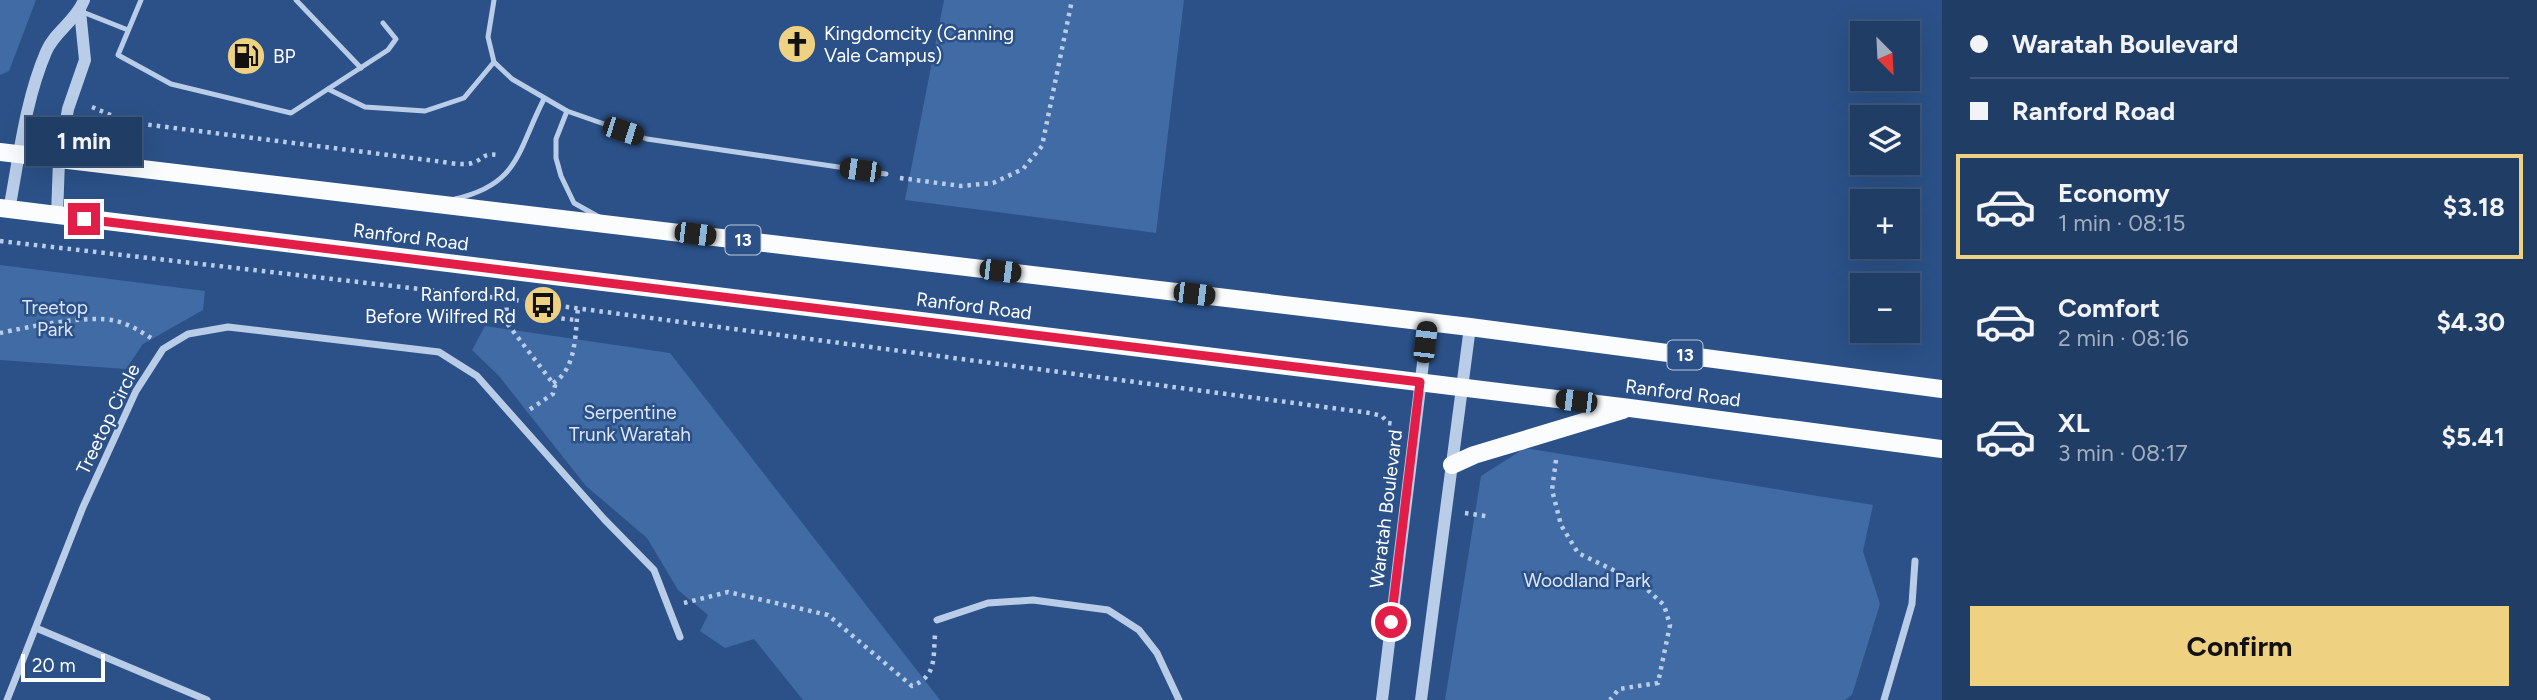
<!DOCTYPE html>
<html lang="en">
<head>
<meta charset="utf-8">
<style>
	:root { --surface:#203d66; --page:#28446c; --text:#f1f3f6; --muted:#a2aebf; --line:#3d567a; --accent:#eed181 }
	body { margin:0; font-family:Figtree,sans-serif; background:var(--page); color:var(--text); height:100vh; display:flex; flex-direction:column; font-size:26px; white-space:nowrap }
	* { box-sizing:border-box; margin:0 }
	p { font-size:23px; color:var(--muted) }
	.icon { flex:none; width:38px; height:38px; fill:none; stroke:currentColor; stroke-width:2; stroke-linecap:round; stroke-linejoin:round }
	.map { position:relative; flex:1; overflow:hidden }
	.details { display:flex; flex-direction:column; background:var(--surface); width:595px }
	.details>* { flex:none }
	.hud { display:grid; align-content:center; height:154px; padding:0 28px; background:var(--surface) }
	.needle { width:46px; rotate:156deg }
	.tools { position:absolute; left:1850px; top:21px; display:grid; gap:14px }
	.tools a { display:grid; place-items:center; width:70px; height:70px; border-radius:0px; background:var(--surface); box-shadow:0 7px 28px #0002,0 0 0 2px var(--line); font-size:35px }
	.scale { position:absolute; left:21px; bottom:18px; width:84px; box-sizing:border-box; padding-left:7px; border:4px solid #fff; border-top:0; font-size:19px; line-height:24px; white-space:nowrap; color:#fff; -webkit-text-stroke:5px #2b5188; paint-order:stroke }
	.end { position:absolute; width:32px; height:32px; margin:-16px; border:9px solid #e11d48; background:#fff; box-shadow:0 0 0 4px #fff }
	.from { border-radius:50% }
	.bubble { position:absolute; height:49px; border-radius:0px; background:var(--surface); box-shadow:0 7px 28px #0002,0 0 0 2px var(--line); font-size:23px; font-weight:700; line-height:49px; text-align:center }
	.car { position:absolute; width:21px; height:42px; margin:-21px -10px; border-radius:9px; box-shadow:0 0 5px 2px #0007; background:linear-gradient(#222 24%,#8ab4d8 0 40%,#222 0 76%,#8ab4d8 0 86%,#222 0) }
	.hud b { display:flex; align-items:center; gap:24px; height:66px; font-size:26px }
	.hud b+b { border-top:2px solid var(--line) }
	.hud i { width:18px; height:18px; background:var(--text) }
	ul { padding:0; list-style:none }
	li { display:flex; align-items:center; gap:21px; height:105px; margin:0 14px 10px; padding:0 14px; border:4px solid transparent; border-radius:0px }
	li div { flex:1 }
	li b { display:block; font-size:26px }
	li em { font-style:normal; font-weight:700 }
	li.current { border-color:var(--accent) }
	li>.icon { width:63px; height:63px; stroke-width:1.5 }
	.button { display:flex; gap:14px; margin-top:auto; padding:14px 28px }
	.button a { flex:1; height:80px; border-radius:0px; background:var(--accent); color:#111; font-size:28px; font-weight:700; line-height:80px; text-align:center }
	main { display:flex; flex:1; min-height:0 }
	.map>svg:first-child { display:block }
</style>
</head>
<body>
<main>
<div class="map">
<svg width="1942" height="700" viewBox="0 0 1942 700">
	<rect width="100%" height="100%" fill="#2b5188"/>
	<g fill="#406ba4">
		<path d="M0,0h36l-27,71 -9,4z"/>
		<path d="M944,0h240l-28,233 -251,-33z"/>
		<path d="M0,265l205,26 -2,19 -60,34 -17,25 -126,-9z"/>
		<path d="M485,326l185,27 270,347h-137l-49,-61 -29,9 -25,-17 8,-16 -30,-25 -31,-52 -61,-52 -87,-110 -27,-26z"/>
		<path d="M1525,448l348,57 -10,46 17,53 -28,91 -7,5h-400l36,-224z"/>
	</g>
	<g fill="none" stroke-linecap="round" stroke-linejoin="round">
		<g stroke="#b9cde8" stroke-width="4.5" stroke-dasharray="3.5 5" stroke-linecap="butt">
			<path d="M92,107l35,15 309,39c11,1 25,5 36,2 13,-4 9,-10 26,-8"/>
			<path d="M900,178l61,8 32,-3 30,-14 19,-23 30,-146"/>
			<path d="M0,241l507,58 863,114 12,3 6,7 7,1"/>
			<path d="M507,299l-1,23 49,64 -2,8 -24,16"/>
			<path d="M536,316l40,4"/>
			<path d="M0,333c28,-6 89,-19 116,-12 13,3 24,10 35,17"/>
			<path d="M553,383c24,-14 22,-50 25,-75"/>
			<path d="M1556,460l-4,30 9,35 17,28 62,30 24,22 6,20 -12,58 -39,6 -9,11"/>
			<path d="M1465,513l21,3"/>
			<path d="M684,603l44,-11 100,23 84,71c25,-10 21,-28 23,-51"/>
		</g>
		<g stroke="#b9cde8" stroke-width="5">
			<path d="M141,0l-23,55 53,29 120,29 97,-63 8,-11 -13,-16"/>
			<path d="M296,0l65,68"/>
			<path d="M494,0l-6,37 6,25 18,17 55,32 80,28 239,35"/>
			<path d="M80,11l48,19"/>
			<path d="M328,89l37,18 60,4 39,-13 30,-36"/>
			<path d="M567,111l-11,28v19l5,18 13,27 25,14"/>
			<path d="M455,199c65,-15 62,-48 89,-100"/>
		</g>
		<g stroke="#b9cde8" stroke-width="7">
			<path d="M937,620l51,-17 45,-3 75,10 31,20 18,23 22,47"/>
			<path d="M36,628l171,72"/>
			<path d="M7,700l76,-193 53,-116 27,-42 25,-15 40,-7 211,25 38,24 127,143 50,51 26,67"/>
			<path d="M1884,700l28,-96 3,-43"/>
		</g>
		<g stroke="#b9cde8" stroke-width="12">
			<path d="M9,210c10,-52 16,-109 37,-158 8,-20 30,-31 38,-52"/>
			<path d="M57,216l2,-56 9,-51 17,-49 -5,-49"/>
			<path d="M1382,700l46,-378"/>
			<path d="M1421,700l49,-373"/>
		</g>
		<g stroke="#fafcfe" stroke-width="18">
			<path d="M0,152l1470,175 472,62"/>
			<path d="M0,208l1630,200 312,41"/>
			<path d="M1452,465l22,-10 149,-45"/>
		</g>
	</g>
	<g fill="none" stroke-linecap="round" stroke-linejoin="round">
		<path stroke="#e11d48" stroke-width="9" d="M84,219l1336,163 -29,240"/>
	</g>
	<defs>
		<g id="church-disc" transform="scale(2.0125)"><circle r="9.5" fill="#eed181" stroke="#2b5188"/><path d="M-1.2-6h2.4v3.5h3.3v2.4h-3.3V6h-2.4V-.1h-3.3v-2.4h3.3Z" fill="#111"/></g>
		<g id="fuel-disc" transform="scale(2.0125)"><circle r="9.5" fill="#eed181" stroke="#2b5188"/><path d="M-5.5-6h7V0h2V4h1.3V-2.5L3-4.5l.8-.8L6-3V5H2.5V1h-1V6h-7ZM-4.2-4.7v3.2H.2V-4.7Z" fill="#111"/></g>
		<g id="bus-disc" transform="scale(2.0125)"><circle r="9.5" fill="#eed181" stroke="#2b5188"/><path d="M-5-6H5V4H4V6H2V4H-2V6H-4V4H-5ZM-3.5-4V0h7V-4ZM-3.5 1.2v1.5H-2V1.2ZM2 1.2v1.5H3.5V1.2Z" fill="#111"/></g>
	</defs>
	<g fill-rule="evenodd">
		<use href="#church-disc" x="797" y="44"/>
		<use href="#fuel-disc" x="246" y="56"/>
		<use href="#bus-disc" x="543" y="305"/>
	</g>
	<g text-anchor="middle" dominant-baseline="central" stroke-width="5" stroke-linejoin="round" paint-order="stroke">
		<g fill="#2b5188" stroke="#bfcbdb" stroke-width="2">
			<rect x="725.5" y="225.5" width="35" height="29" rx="5"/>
			<rect x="1667.5" y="340.5" width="35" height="29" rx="5"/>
		</g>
		<g font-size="18" font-weight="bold" fill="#fff">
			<text x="743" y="240">13</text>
			<text x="1685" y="355">13</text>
		</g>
		<g font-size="19" fill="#fff" stroke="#2b5188" text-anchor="start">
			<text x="824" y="33">Kingdomcity (Canning<tspan x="824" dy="22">Vale Campus)</tspan></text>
			<text x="273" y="56">BP</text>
			<text x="516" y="294" text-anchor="end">Ranford Rd<tspan x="516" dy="22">Before Wilfred Rd</tspan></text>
		</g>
		<g font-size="19" fill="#fff" stroke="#2b5188">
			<text transform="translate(411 237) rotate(7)">Ranford Road</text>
			<text transform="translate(974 306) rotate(7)">Ranford Road</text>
			<text transform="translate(1683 393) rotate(7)">Ranford Road</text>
			<text transform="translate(108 419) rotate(-64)">Treetop Circle</text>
			<text transform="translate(1386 509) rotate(-83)">Waratah Boulevard</text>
		</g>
		<g font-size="19" fill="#dce7f7" stroke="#2b5188">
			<text x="55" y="307">Treetop<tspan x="55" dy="22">Park</tspan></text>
			<text x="630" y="412">Serpentine<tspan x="630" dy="22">Trunk Waratah</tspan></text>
			<text x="1587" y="580">Woodland Park</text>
		</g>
	</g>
</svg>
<div class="tools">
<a><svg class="needle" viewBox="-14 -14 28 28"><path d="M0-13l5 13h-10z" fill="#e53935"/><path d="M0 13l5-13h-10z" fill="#a2aebf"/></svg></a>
<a><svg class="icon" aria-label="layers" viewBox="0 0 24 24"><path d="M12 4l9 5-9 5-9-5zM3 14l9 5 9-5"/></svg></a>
<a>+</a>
<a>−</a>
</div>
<div class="scale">20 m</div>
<i class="end from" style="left:1391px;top:622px"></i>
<i class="end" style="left:84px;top:219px"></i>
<div class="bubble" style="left:26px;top:117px;width:116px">1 min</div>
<i class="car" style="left:623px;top:131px;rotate:108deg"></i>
<i class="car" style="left:860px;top:170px;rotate:278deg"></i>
<i class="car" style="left:695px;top:234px;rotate:97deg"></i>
<i class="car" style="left:1000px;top:271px;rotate:97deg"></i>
<i class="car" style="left:1194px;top:294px;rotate:97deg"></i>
<i class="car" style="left:1425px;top:342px;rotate:7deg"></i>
<i class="car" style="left:1576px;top:401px;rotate:277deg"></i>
</div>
<section class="details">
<div class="hud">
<b><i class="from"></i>Waratah Boulevard</b>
<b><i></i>Ranford Road</b>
</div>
<ul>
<li class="current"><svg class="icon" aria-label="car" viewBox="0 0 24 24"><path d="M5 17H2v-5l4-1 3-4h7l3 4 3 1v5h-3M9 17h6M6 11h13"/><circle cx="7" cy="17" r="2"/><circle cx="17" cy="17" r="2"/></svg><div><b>Economy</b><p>1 min · 08:15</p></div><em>$3.18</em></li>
<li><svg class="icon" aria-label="car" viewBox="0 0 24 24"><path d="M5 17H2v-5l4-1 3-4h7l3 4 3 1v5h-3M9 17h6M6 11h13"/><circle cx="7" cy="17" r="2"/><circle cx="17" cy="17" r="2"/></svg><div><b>Comfort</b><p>2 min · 08:16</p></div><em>$4.30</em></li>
<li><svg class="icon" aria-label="car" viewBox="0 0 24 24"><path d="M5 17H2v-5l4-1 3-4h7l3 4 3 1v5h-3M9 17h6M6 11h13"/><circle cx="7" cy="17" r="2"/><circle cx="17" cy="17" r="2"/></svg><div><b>XL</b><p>3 min · 08:17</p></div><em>$5.41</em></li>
</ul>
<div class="button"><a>Confirm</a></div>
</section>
</main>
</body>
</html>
